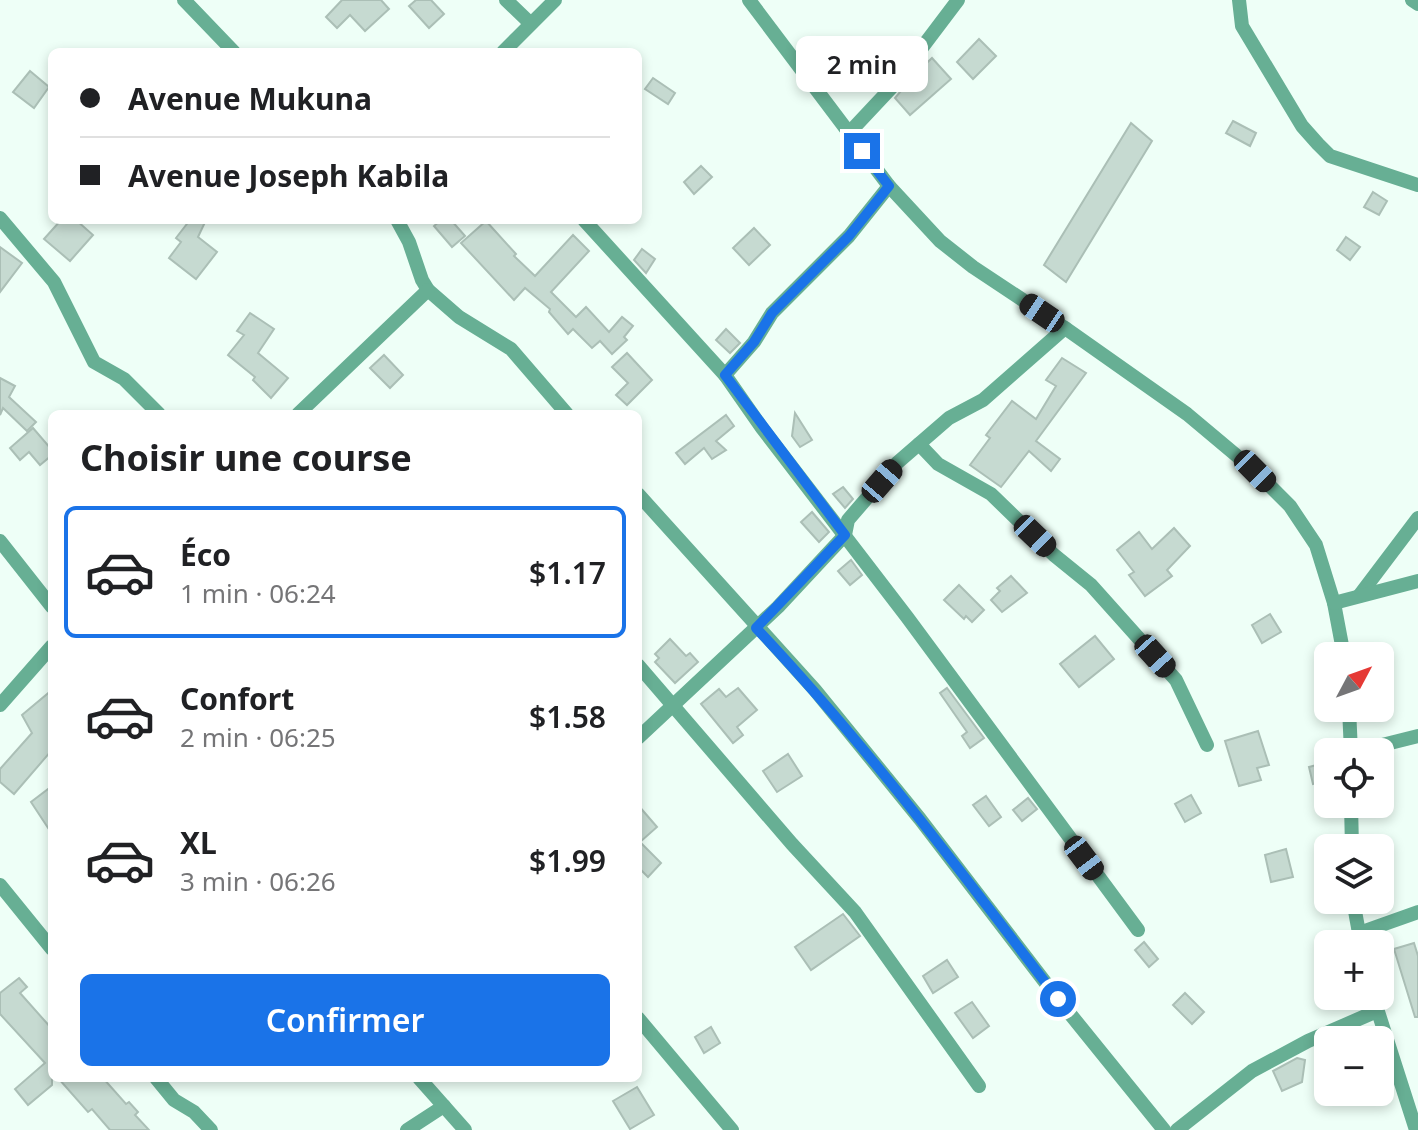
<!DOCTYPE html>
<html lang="fr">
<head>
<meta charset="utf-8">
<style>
	:root { --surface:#fff; --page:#f6f6f6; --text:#202124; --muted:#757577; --line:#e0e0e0; --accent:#1a73e8 }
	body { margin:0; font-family:"Noto Sans",sans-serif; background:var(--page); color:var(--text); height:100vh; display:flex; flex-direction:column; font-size:30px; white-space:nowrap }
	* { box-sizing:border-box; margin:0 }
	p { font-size:26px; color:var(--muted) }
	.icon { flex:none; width:44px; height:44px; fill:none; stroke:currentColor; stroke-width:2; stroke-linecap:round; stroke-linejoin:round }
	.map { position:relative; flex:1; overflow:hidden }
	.sheet { position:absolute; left:48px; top:410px; width:594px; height:672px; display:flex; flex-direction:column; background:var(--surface); border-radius:12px; box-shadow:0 4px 12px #0003 }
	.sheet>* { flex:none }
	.guide { position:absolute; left:48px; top:48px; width:594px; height:176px; border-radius:12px; box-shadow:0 4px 12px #0003; display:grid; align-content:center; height:176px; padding:0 32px; background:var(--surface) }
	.needle { width:52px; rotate:49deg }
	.tools { position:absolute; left:1314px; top:642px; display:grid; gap:16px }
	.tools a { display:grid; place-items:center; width:80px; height:80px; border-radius:12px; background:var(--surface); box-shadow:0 4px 12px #0003; font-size:40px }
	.end { position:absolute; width:36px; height:36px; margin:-18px; border:10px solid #1a73e8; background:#fff; box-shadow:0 0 0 4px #fff }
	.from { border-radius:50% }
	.bubble { position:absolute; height:56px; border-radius:12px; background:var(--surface); box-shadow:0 4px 12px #0003; font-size:26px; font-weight:600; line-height:56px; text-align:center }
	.car { position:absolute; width:24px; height:48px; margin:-24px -12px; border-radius:10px; box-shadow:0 0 6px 2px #0007; background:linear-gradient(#222 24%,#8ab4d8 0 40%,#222 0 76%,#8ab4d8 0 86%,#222 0) }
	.guide b { display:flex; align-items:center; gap:28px; height:76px; font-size:30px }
	.guide b+b { border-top:2px solid var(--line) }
	.guide i { width:20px; height:20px; background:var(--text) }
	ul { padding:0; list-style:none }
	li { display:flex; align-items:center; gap:24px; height:132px; margin:0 16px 12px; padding:0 16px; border:4px solid transparent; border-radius:12px }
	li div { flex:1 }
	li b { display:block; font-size:30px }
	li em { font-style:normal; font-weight:600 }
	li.selected { border-color:var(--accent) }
	li>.icon { width:72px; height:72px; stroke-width:1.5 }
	h2 { padding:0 32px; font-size:36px; line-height:96px }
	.cta { display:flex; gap:16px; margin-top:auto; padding:16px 32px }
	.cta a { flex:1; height:92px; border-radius:12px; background:var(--accent); color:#fff; font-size:32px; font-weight:600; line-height:92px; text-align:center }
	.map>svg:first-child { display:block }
</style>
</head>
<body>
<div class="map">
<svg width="1418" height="1130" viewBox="0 0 1418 1130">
	<rect width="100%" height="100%" fill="#eefff7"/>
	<g fill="#c6dad1" stroke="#abbfb6" stroke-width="2">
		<path d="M342,0h39l8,9 -24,22 -15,-16 -13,13 -11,-11z"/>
		<path d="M416,0h15l13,14 -15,14 -20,-22z"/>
		<path d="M979,39l17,17 -23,23 -16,-17z"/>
		<path d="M932,58l19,21 -41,36 -15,-17 20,-24z"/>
		<path d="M30,71l19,16 -15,21 -21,-16z"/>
		<path d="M653,78l22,15 -7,11 -23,-15z"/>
		<path d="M1233,121l23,12 -6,13 -24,-13z"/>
		<path d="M1131,123l21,18 -86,141 -22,-17z"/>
		<path d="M701,166l11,11 -18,17 -10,-12z"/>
		<path d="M1373,192l14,9 -8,14 -15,-8z"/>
		<path d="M61,220h15l17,15 -23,26 -26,-22z"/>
		<path d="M190,220h16l-8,17 19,15 -21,27 -27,-21 12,-16 -5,-4z"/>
		<path d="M441,220h10l14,16 -13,11 -18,-21z"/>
		<path d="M486,221l30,33 -2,2 21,20 38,-41 16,16 -38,41 25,25 10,-10 23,25 13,-15 11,9 -9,11 3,3 -15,14 -12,-13 -8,7 -19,-19 -5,5 -19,-22 1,-3 -25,-21 -11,12 -53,-57z"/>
		<path d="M754,228l16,17 -21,20 -16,-17z"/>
		<path d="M1346,237l14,10 -10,13 -13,-10z"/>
		<path d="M0,247l22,16 -22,29z"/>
		<path d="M642,249l13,10 -9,14 -12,-13z"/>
		<path d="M250,313l24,16 -16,24 30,25 -17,20 -18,-18 2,-3 -27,-22 16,-20 -7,-4z"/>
		<path d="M726,329l14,14 -10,10 -14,-13z"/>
		<path d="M627,353l25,27 -25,25 -11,-10 12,-12 -16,-16z"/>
		<path d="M384,355l19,20 -13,13 -20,-20z"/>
		<path d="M1062,358l24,15 -50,68 24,18 -9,12 -22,-20 -28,36 -31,-22 20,-27 -4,-3 26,-34 24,18 20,-33 -10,-6z"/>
		<path d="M0,378l15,8 -6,11 27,25 -9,9 -24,-23 -3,7z"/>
		<path d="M795,413l17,27 -12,7 -8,-11z"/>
		<path d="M726,415l8,11 -18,15 10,9 -14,9 -8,-11 -19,16 -9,-11z"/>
		<path d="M33,428l19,22v5l-12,10 -11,-13 -9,8 -10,-12z"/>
		<path d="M843,487l10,12 -8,9 -12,-14z"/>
		<path d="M812,512l17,20 -10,10 -18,-20z"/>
		<path d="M1174,528l16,18 -23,24 5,6 -27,20 -16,-21 5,-3 -17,-22 22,-18 13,17z"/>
		<path d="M851,560l11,15 -12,10 -12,-14z"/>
		<path d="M1011,576l16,17 -25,19 -11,-12 9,-9 -3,-3z"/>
		<path d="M959,585l25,25 -12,12 -6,-6 -2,3 -20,-19z"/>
		<path d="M1270,614l11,18 -19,11 -10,-18z"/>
		<path d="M1095,636l19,23 -35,28 -19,-23z"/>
		<path d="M670,639l16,17 4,-3 8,9 -23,21 -20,-21 4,-4 -4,-4z"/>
		<path d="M738,688l19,22 -20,17 6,8 -10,8 -32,-39 18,-15 7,8z"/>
		<path d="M947,688l37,50 -14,10 -8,-12 5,-4 -27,-39z"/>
		<path d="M52,690v60l-38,44 -14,-12v-13l32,-36 -10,-18z"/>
		<path d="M1258,731l11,34 -12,3 4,12 -22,6 -14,-45z"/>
		<path d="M788,754l14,22 -25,16 -14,-21z"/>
		<path d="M1324,763l4,17 -15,4 -4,-17z"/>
		<path d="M52,786v48l-21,-32z"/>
		<path d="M1191,795l10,18 -16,9 -10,-18z"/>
		<path d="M986,796l15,21 -12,9 -16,-21z"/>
		<path d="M1028,798l9,11 -15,12 -9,-11z"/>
		<path d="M638,805l19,22 -17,15 21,21 -13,14 -10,-10z"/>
		<path d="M1286,849l7,28 -22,5 -6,-27z"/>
		<path d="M843,914l17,22 -49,34 -16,-23z"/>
		<path d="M1144,942l14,17 -9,8 -14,-17z"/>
		<path d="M1414,943l4,13v61h-3l-21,-68z"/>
		<path d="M947,960l11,17 -25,16 -10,-17z"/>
		<path d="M19,978l8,9 -7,6 32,36v56l-24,20 -13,-16 30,-26 -45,-49v-21z"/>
		<path d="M1185,993l19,19 -12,12 -19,-19z"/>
		<path d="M972,1002l17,24 -16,12 -18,-25z"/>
		<path d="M711,1027l9,16 -16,10 -9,-16z"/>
		<path d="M1297,1058l8,2 -3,22 -20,9 -9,-20z"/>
		<path d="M58,1078h45l23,26 3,-2 9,10 -3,3 14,15h-39l-18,-21 -4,3z"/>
		<path d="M637,1087l17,28 -24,14 -17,-28z"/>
	</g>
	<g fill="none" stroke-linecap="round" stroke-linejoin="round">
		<g stroke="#67af94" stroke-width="14">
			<path d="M184,0l50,52"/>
			<path d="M506,0l24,23"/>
			<path d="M749,0l140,186 51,55 33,26 92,61 122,86 68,57 35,35 26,39 18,58 10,53"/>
			<path d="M1239,0l3,26 60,100 16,18 12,12 88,29"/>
			<path d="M1412,0l6,4"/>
			<path d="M503,52l52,-52"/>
			<path d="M848,134l45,-48 65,-86"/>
			<path d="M889,186l-40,50 -77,77 -18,29 -29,33 37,53 145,189 231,313"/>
			<path d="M0,218l54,64 40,80 30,17 35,35"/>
			<path d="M397,220l12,22 13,38 6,10 31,27 52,32 56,65"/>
			<path d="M584,220l141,155"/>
			<path d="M298,414l130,-124"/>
			<path d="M919,444l19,20 53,30 63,61 37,30 85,95 31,65"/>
			<path d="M638,494l177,196 105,129 138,180 106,131"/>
			<path d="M0,541l52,66"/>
			<path d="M1359,596l59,-78"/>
			<path d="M1334,603l84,-22"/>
			<path d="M638,665l154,179 63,68 124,174"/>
			<path d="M0,705l52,-59"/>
			<path d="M1349,708l2,44"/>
			<path d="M638,738l140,-131 67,-72 3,-15 49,-57 52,-45 34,-18 82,-72"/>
			<path d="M1354,752l64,-16"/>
			<path d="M1351,804l1,44"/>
			<path d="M0,885l52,64"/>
			<path d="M1353,900l8,44"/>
			<path d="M1359,933l59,-21"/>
			<path d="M1373,996l43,134"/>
			<path d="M638,1018l94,112"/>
			<path d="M156,1078l18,22 20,12 17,18"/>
			<path d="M419,1078l46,52"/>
			<path d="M407,1130l37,-24"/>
			<path d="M1177,1130l75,-59 56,-30 69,-30"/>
		</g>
	</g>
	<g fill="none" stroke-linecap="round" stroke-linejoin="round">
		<path stroke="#1a73e8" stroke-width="10" d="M862,151l27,35 -40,50 -77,77 -18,29 -29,33 120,160 -89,93c110,116 205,244 302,371"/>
	</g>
</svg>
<div class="tools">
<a><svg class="needle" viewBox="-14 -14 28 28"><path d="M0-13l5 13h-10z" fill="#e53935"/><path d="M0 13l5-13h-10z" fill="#757577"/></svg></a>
<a><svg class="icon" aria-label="locate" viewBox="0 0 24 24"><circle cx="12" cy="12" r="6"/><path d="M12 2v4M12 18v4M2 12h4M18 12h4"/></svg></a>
<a><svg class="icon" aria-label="layers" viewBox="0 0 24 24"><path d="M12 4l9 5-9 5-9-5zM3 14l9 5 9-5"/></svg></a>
<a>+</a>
<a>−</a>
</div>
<i class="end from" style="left:1058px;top:999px"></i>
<i class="end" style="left:862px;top:151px"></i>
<div class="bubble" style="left:796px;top:36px;width:132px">2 min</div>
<i class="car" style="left:1042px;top:313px;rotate:304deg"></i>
<i class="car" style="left:1255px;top:471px;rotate:135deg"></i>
<i class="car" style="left:882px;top:481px;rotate:41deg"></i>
<i class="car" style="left:1035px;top:536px;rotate:134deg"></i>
<i class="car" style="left:1155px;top:656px;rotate:138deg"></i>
<i class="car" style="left:1084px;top:858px;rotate:143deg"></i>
<div class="guide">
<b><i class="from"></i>Avenue Mukuna</b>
<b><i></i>Avenue Joseph Kabila</b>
</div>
<section class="sheet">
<h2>Choisir une course</h2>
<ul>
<li class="selected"><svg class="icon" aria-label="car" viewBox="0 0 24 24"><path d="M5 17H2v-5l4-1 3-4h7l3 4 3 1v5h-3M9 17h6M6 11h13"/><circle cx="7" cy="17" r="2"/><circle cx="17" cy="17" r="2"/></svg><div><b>Éco</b><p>1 min · 06:24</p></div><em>$1.17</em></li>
<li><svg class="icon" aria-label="car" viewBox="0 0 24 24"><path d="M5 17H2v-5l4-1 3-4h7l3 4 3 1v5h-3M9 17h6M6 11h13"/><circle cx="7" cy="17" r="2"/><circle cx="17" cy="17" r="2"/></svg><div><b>Confort</b><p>2 min · 06:25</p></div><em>$1.58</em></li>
<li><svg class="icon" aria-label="car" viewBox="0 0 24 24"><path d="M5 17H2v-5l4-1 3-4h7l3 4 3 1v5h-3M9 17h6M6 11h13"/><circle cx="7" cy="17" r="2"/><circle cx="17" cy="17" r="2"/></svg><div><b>XL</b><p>3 min · 06:26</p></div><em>$1.99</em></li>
</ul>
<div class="cta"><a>Confirmer</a></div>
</section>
</div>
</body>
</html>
